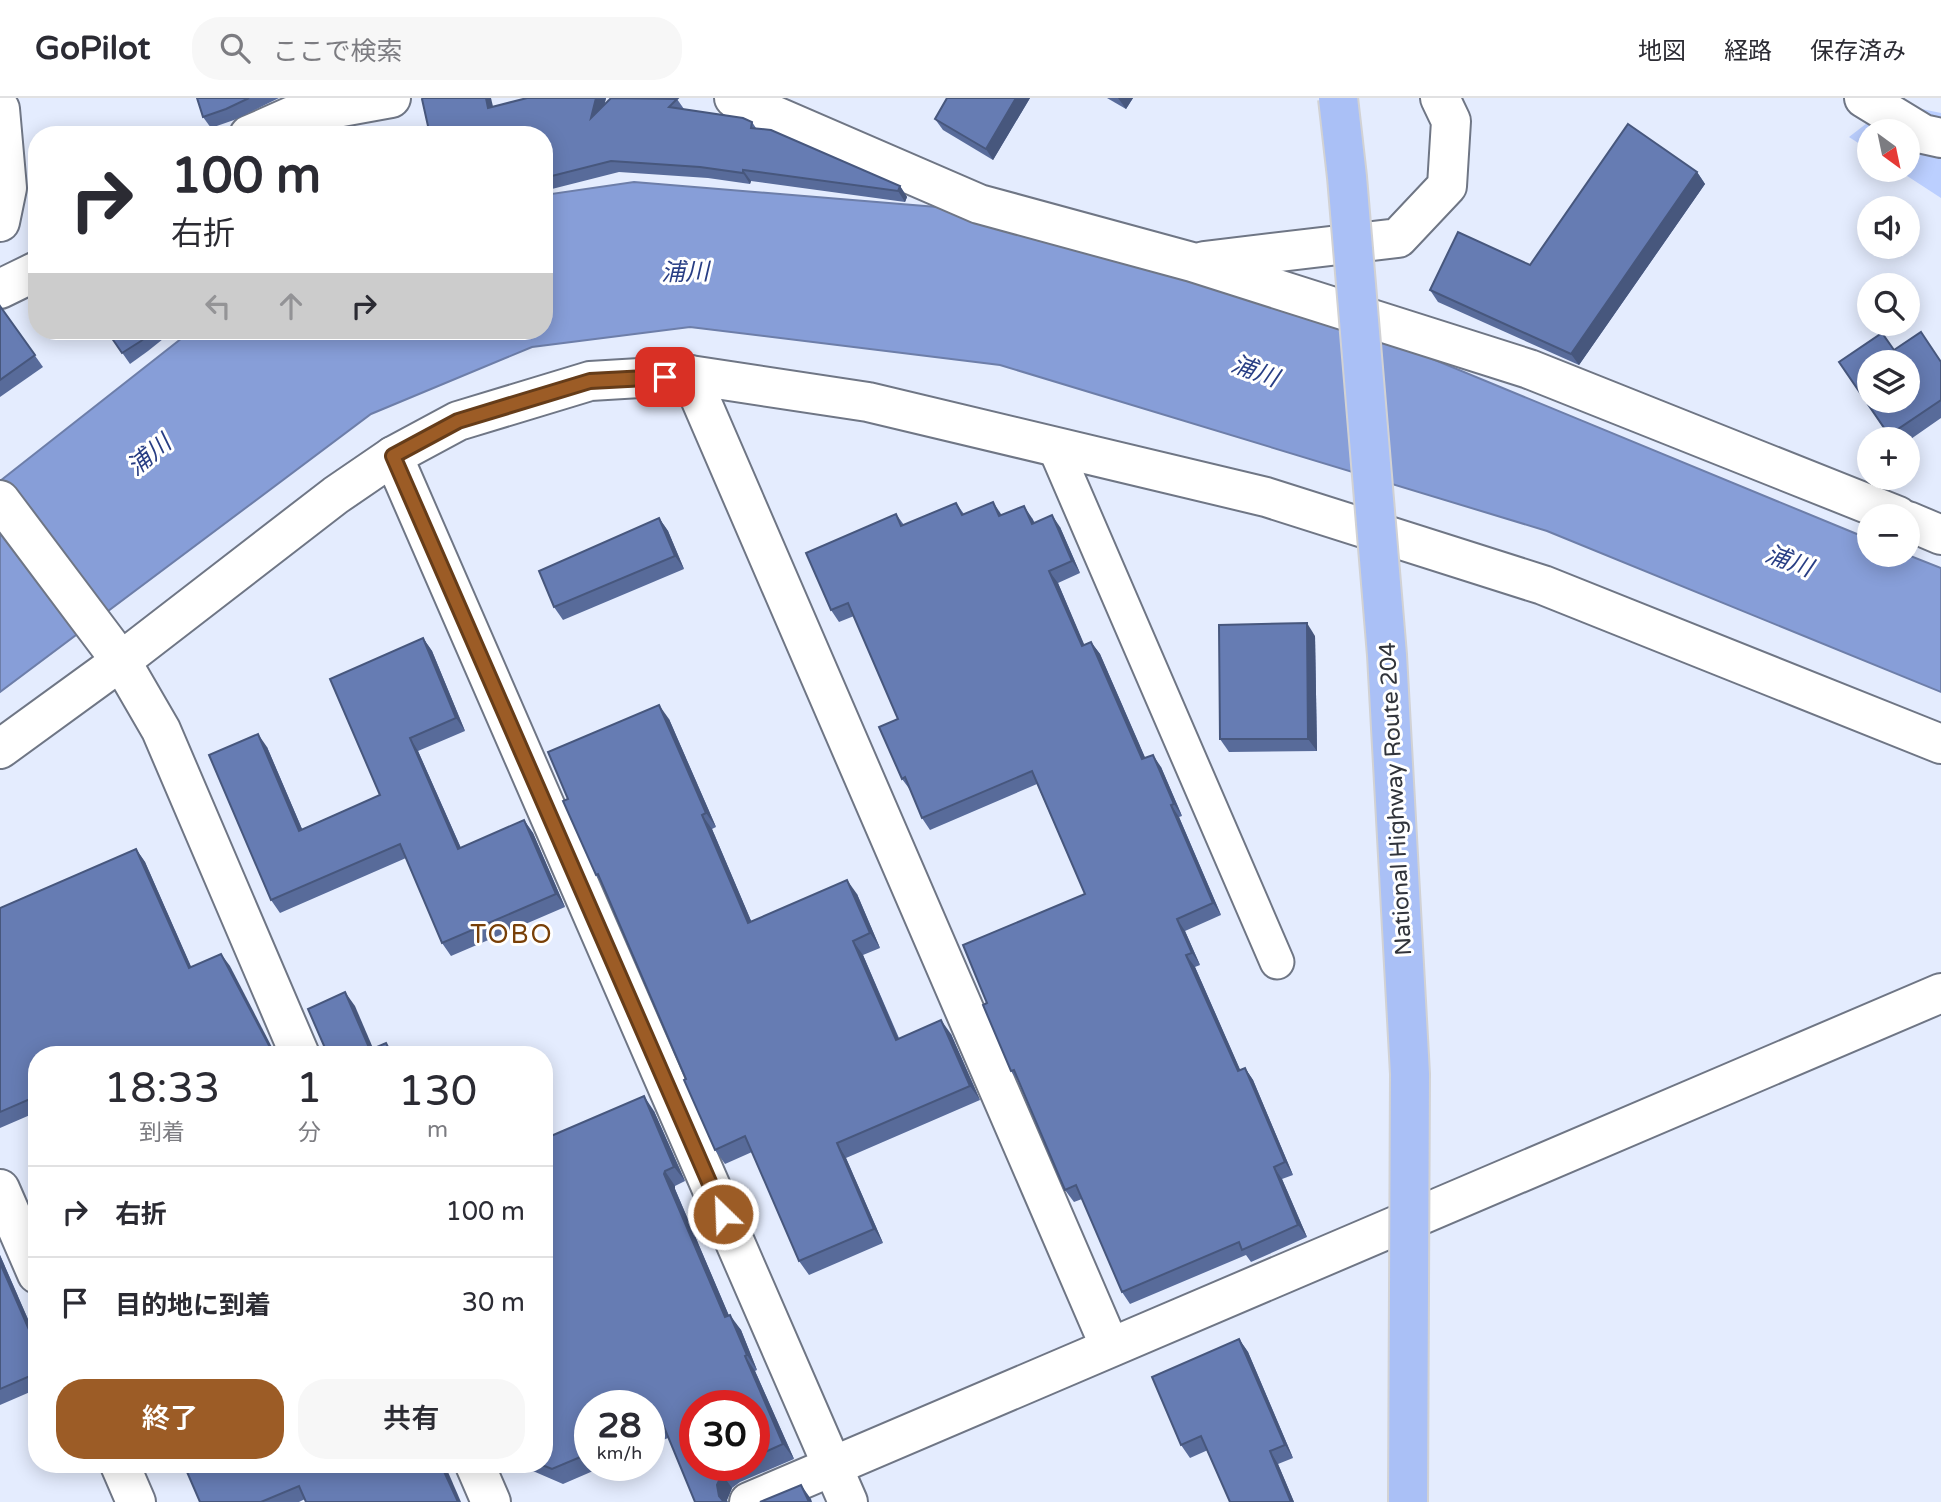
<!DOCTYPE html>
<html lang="ja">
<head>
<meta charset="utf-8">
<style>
	:root { --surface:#fff; --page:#f7f7f7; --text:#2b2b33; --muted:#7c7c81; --line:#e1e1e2; --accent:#9c5c26 }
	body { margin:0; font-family:"Varela Round","Noto Sans JP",sans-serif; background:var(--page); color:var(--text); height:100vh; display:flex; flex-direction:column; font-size:26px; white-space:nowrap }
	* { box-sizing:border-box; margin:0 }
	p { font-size:23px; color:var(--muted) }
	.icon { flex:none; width:38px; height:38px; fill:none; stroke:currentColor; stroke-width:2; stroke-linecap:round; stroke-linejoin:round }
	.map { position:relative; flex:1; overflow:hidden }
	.sheet { position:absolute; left:28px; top:948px; width:525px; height:427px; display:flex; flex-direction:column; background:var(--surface); border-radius:28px; box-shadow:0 4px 18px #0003 }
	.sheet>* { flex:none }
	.guide { position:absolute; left:28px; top:28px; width:525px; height:214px; border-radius:28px; box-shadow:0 4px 18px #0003; background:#fff; color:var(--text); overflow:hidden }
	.needle { width:46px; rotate:147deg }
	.buttons { position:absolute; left:1857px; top:21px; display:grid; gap:14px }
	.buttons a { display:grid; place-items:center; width:63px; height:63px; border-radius:50%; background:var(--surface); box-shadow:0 4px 18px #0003; font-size:35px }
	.speed { position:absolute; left:574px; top:1292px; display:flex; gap:14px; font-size:35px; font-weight:700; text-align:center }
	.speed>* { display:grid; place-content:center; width:91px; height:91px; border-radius:50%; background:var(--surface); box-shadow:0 4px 18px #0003; line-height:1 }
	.speed small { font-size:18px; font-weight:400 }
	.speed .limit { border:10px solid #d22; background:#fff; color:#111 }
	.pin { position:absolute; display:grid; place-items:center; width:60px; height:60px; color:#fff; margin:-30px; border-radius:14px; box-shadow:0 4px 10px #0006 }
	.me { position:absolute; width:77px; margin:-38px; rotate:336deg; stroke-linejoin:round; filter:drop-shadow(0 0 5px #0008) }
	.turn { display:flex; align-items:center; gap:24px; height:147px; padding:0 28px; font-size:32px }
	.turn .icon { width:91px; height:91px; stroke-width:2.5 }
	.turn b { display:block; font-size:49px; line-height:60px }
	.lanes { display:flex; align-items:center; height:66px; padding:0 28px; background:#0003; justify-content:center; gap:35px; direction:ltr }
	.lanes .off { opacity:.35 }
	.eta { display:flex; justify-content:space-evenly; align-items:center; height:119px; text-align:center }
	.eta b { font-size:42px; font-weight:600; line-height:49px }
	.action { display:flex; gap:14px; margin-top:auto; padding:14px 28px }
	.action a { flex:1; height:80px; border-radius:28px; background:var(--accent); color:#fff; font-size:28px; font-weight:600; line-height:80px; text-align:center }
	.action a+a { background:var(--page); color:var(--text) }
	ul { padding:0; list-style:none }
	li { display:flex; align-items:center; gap:21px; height:91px; padding:0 28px; border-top:2px solid var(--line) }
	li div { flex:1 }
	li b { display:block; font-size:26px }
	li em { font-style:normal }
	header { display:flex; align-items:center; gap:42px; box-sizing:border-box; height:98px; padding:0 35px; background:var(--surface); border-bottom:2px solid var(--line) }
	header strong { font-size:33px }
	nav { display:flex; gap:38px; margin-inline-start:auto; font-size:24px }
	.search { width:490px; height:63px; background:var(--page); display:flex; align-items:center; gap:18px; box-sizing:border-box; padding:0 24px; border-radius:28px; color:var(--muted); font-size:26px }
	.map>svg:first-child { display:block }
	.green { fill:#bbcfff }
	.water { fill:#879ed8; stroke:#6d7ea9; stroke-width:2 }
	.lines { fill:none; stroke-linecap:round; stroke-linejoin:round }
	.service-casing { stroke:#6f7685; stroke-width:37 }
	.minor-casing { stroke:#6f7685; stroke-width:42 }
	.service { stroke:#fff; stroke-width:33 }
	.minor { stroke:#fff; stroke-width:38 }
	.trunk-bridge-casing { stroke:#d2d2d4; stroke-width:42; stroke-linecap:butt }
	.trunk-bridge { stroke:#aac0f6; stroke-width:38 }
	.wall { fill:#586b9a; fill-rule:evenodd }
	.shaded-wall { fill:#47577d }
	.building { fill:#667cb3; stroke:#47577d; stroke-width:2; fill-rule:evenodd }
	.route-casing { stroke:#653c19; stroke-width:18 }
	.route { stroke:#9c5c26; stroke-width:12 }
	.labels { text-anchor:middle; stroke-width:6; stroke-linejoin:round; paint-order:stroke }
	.street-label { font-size:23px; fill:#31343b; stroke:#fff }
	.water-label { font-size:24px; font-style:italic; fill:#283e84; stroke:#fff }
	.quarter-label { font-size:26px; letter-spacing:2px; fill:#794008; stroke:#fff }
</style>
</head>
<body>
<header>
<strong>GoPilot</strong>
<div class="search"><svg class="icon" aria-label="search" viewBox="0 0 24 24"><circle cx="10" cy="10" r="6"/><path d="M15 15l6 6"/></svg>ここで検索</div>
<nav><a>地図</a><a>経路</a><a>保存済み</a></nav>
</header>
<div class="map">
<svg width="1941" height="1404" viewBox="0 0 1941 1404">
	<rect width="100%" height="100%" fill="#e4ecfe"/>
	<!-- green -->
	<polygon class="green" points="1893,5 1941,15 1941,100 1898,72 1908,72 1908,33 1869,33 1869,52 1849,39"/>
	<!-- water -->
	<polygon class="water" points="634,84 937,109 1270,194 1869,441 1869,457 1908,457 1941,470 1941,594 1547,433 1000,267 690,229 532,249 371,316 0,594 0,383 191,233 544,233 544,97"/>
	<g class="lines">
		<defs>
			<polyline id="service" points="1054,348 1277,864"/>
			<g id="minor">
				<polyline points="734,0 979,106 1192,164 1529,271 1898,418"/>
				<polyline points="1864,0 1923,36 1941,40"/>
				<polyline points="0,11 7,90 0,124"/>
				<polyline points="249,37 292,18 391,0"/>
				<polyline points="1204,163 1398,140 1447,88 1451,23 1440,0"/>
				<polyline points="0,191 37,173"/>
				<polyline points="690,277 1110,1249"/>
				<polyline points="393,358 848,1404"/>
				<polyline points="0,402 121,563 161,632 300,957"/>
				<polyline points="1908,423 1941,437"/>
				<polyline points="0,651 121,563 336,397 393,358 458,323 590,283 690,277 868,304 1266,399 1543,487 1941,646"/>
				<polyline points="0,1091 37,1176"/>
				<polyline points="120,1367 136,1404"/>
				<polyline points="475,1367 491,1404"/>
				<polyline points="749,1404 1941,895"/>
			</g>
		</defs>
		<!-- service casing -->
		<use href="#service" class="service-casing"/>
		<!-- minor casing -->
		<use href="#minor" class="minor-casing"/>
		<!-- service -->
		<use href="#service" class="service"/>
		<!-- minor -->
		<use href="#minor" class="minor"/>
		<defs>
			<polyline id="trunk-bridge" points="1338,0 1347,79 1387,557 1410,976 1408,1404"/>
		</defs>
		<!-- trunk-bridge casing -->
		<use href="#trunk-bridge" class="trunk-bridge-casing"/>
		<!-- trunk-bridge -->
		<use href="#trunk-bridge" class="trunk-bridge"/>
	</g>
	<!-- wall -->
	<g class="wall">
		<polygon points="197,0 279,0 234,22 211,30 203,19"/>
		<polygon points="527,0 606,0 604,7 677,1 684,11 752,24 756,30 900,88 907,99 905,104 751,83 750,86 708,80 619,74 544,93 544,37 493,9"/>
		<polygon points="947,0 1030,0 993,62 943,32 935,21"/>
		<polygon points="1107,0 1133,0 1126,11"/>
		<polygon points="1697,74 1705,86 1579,267 1438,204 1430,192 1530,167"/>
		<polygon points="0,208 43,269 0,299"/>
		<polygon points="107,233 173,233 148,253 130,266"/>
		<polygon points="1894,252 1941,263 1941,320 1908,343 1908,341 1891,341 1839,264"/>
		<polygon points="956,405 964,416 1002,417 1032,420 1035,425 1060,429 1080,475 1058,485 1084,547 1091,544 1100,556 1145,660 1161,669 1182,718 1179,719 1221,817 1185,833 1200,867 1195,869 1240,972 1245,970 1253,982 1293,1077 1282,1081 1307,1139 1251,1164 1246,1157 1130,1206 1122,1194 1082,1101 1074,1104 1065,1092 1019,984 1011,973 987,905 1085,796 1037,686 930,732 922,720 911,693 902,681 898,621 854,518 839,524 831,512 896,416 904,427"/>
		<polygon points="659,420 668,433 684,471 563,522 554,509"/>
		<polygon points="1315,538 1317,653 1229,654 1220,641"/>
		<polygon points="423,540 432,553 465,633 418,653 461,750 524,722 533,735 565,809 451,858 442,845 406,760 280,815 271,802 267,649 302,731 380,697"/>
		<polygon points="669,621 716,729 712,731 751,823 857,796 880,850 863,857 899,940 951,936 980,1002 846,1060 883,1145 809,1177 799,1163 752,1054 725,1066 715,1052 686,981 602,786 596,777"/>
		<polygon points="136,751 145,764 191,869 230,868 37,957 37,1014 0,1030 0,810"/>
		<path d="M 654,1013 L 685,1083 L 675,1088 L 675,1091 L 729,1218 L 741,1232 L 757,1272 L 755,1273 L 794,1361 L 740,1384 L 732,1390 L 727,1402 L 668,1340 L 649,1348 L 649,1307 L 590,1307 L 590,1367 L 607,1367 L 563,1386 L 519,1367 L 544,1367 ZM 754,1307 L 754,1367 L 695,1367 Z"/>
		<polygon points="0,1157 37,1242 37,1291 0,1307"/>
		<polygon points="1239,1241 1248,1254 1293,1360 1278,1366 1294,1404 1230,1404 1208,1352 1190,1360 1181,1347"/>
		<polygon points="184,1367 445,1367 305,1401 299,1404 200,1404"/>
	</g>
	<!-- shaded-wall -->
	<g class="shaded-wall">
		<polygon points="486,0 491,0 496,21 488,10"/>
		<polygon points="596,0 606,0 599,31 591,20"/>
		<polygon points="1016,0 1030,0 993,62 986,51"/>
		<polygon points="1118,0 1133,0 1126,11"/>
		<polygon points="743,72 751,83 750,86 743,75"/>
		<polygon points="1697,74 1705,86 1579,267 1571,256"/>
		<polygon points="900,88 907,99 905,104 898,93"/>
		<polygon points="993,404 1001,416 1007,430 999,418"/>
		<polygon points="1024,408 1032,420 1040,438 1032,426"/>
		<polygon points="1052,417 1060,429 1080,475 1072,463"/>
		<polygon points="659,420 668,433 684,471 675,458"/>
		<polygon points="1049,473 1058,485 1090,560 1082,548"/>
		<polygon points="1307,525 1315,538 1317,653 1308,641"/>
		<polygon points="423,540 432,553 465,633 456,620"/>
		<polygon points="1091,544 1100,556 1151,673 1142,661"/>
		<polygon points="659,607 669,621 716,729 706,715"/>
		<polygon points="258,636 267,649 308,745 299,733"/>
		<polygon points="410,640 418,653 467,764 458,751"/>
		<polygon points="1153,657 1161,669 1182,718 1174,706"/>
		<polygon points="1171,707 1179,719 1221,817 1213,805"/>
		<polygon points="702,717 712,731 758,839 748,825"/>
		<polygon points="524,722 533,735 565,809 556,796"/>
		<polygon points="136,751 145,764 197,882 189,870"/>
		<polygon points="847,782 857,796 880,850 870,835"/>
		<polygon points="1177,821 1185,833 1200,867 1192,855"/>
		<polygon points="853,843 863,857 905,956 896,942"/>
		<polygon points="221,856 230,868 276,957 274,957"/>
		<polygon points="1186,857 1195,869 1246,985 1238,973"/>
		<polygon points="345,894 355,908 376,957 370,952"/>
		<polygon points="941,922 951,936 980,1002 970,988"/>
		<polygon points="1245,970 1253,982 1293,1077 1285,1064"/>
		<polygon points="644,998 654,1013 685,1083 674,1069"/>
		<polygon points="837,1045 846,1060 883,1145 874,1131"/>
		<polygon points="1274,1069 1282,1081 1307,1139 1298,1127"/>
		<polygon points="665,1073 675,1088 675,1091 736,1234 725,1219 664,1076"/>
		<polygon points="0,1157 37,1242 37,1250 0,1165"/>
		<polygon points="730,1217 741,1232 757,1272 747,1257"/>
		<polygon points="1239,1241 1248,1254 1293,1360 1285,1347"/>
		<polygon points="745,1258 755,1273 794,1361 783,1346"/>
		<polygon points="1270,1353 1278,1366 1294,1404 1291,1404"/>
		<polygon points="441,1367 445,1367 461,1404 458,1404"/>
		<polygon points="722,1376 732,1390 727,1402 728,1404 723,1404 719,1398 717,1387"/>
		<polygon points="801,1387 811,1401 812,1404 809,1404"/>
	</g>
	<!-- building -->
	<g class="building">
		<polygon points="197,0 249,0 226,11 203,19"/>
		<polygon points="423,0 486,0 488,10 527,0 596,0 591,20 611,0 677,1 669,9 743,20 752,24 751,30 771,32 900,88 898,93 743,72 743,75 700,69 611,63 544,80 544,37 430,37 422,1"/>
		<polygon points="947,0 1016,0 986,51 935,21"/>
		<polygon points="1628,26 1697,74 1571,256 1430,192 1458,134 1530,167"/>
		<polygon points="0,208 35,257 0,282"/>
		<polygon points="107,233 153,233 141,243 122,255"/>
		<path d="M 1921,234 L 1941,264 L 1941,302 L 1889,337 L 1839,264 L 1882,235 L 1894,252 ZM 1869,264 L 1908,264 L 1908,303 L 1869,303 Z"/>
		<polygon points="993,404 999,418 1024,408 1032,426 1052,417 1072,463 1049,473 1082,548 1091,544 1142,661 1153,657 1174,706 1171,707 1213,805 1177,821 1192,855 1186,857 1238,973 1245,970 1285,1064 1274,1069 1298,1127 1242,1152 1239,1144 1122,1194 1076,1087 1065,1092 1014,972 1011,973 983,907 987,905 963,847 1085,796 1032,673 922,720 905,679 902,681 879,629 898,621 848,505 831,512 806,455 896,416 901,428 956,405 962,417"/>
		<polygon points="659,420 675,458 554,509 539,473"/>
		<polygon points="1307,525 1308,641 1220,641 1219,527"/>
		<polygon points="423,540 456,620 410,640 458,751 524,722 556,796 442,845 400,746 271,802 209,657 258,636 299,733 380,697 330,581"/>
		<polygon points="659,607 706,715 702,717 748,825 847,782 870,835 853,843 896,942 941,922 970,988 837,1045 874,1131 799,1163 745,1038 715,1052 684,982 686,981 598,776 596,777 563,703 568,701 548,654"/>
		<polygon points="136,751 189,870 221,856 274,957 37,957 37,998 0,1014 0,810"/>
		<polygon points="345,894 370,952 386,945 392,957 328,957 308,911"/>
		<polygon points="644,998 674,1069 665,1073 664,1076 725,1219 730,1217 747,1257 745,1258 783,1346 754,1359 754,1307 695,1307 695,1367 736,1367 730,1369 722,1376 717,1387 719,1398 724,1404 695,1404 662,1324 649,1329 649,1307 590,1307 590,1355 552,1371 542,1367 544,1367 544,1041"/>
		<polygon points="0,1165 37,1250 37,1275 0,1291"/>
		<polygon points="1239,1241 1285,1347 1270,1353 1291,1404 1230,1404 1201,1338 1181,1347 1152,1279"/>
		<polygon points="184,1367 441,1367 458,1404 306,1404 299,1388 261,1404 200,1404"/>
		<polygon points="801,1387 809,1404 760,1404"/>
	</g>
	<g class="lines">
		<defs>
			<polyline id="route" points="665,279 590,283 458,323 393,358 723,1116"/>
		</defs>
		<!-- route casing -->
		<use href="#route" class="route-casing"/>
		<!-- route -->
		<use href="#route" class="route"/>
	</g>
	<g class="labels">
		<!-- street labels -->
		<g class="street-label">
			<text transform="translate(1395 701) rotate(-93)" y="8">National Highway Route 204</text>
		</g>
		<!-- water labels -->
		<g class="water-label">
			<text transform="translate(685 174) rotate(-1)" y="8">浦川</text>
			<text transform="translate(1255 273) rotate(20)" y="8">浦川</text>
			<text transform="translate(149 357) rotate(-40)" y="8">浦川</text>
			<text transform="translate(1789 463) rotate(20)" y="8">浦川</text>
		</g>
		<!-- quarter labels -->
		<g class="quarter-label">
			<text x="512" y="845">TOBO</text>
		</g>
	</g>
</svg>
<div class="buttons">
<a><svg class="needle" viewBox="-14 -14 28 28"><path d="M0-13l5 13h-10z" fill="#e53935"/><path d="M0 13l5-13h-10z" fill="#7c7c81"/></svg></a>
<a><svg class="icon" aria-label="sound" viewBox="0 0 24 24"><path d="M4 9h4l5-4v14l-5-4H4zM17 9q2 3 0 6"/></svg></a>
<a><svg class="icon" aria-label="search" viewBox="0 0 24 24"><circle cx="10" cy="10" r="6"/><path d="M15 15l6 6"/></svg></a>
<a><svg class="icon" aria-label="layers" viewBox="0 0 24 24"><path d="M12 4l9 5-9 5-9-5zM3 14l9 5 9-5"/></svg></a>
<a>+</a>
<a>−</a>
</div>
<div class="speed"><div>28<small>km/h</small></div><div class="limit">30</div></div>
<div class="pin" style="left:665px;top:279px;background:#d93025"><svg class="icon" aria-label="arrive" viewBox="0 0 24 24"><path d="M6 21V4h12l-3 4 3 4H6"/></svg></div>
<svg class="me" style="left:723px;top:1116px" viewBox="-20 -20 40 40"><circle r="17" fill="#9c5c26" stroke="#fff" stroke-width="3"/><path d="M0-11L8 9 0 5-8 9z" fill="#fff"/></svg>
<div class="guide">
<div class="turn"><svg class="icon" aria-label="right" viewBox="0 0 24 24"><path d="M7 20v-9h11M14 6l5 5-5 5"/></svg><div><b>100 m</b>右折</div></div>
<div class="lanes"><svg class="icon off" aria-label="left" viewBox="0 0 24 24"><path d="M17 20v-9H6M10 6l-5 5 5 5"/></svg><svg class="icon off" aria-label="ahead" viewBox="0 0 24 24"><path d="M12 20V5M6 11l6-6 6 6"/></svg><svg class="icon" aria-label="right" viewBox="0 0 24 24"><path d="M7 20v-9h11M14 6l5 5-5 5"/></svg></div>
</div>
<section class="sheet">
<div class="eta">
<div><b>18:33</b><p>到着</p></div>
<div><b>1</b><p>分</p></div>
<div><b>130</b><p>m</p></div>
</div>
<ul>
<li><svg class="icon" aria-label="right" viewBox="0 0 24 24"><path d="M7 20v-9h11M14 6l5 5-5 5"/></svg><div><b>右折</b></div><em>100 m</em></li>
<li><svg class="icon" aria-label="arrive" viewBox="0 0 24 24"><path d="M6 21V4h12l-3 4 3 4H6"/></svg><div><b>目的地に到着</b></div><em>30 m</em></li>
</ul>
<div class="action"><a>終了</a><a>共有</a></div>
</section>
</div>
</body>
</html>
